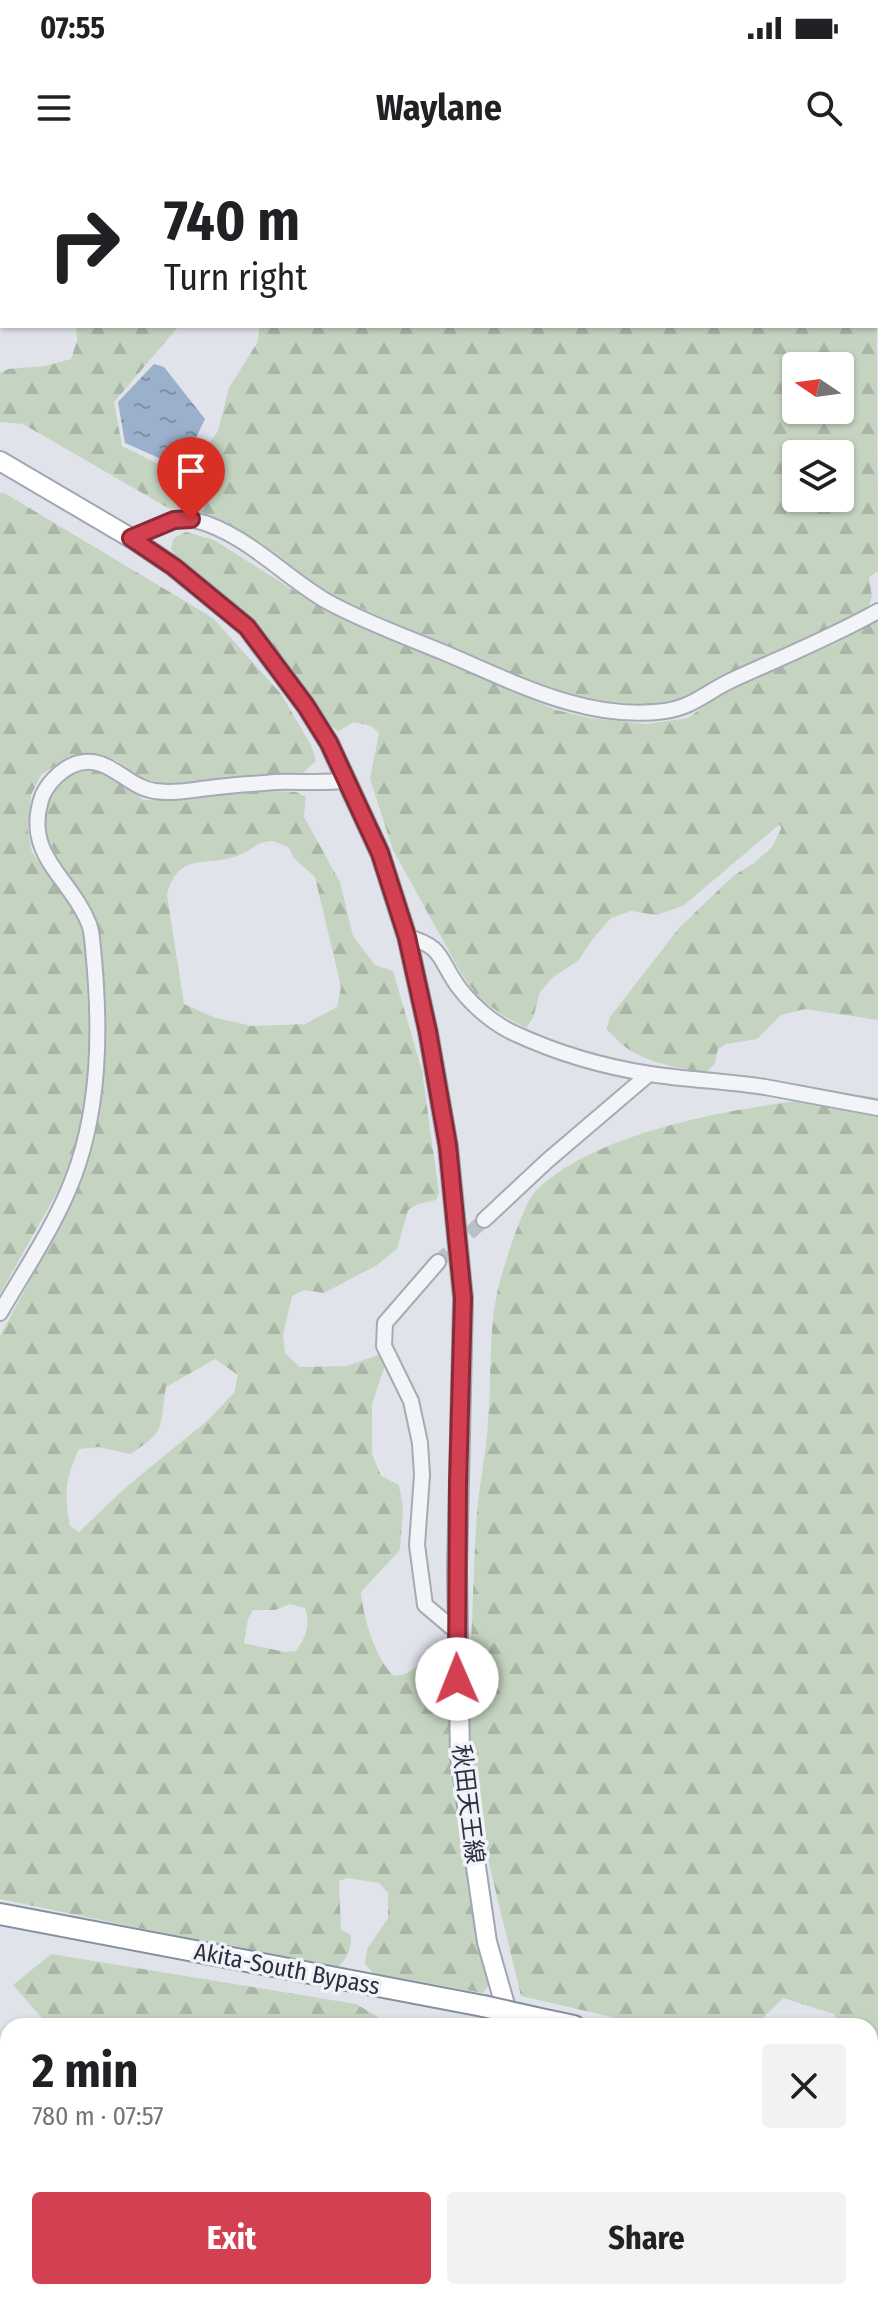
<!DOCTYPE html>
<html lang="en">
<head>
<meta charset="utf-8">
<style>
	:root { --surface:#fff; --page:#f2f2f2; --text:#202124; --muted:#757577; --accent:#d34051 }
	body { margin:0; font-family:"Fira Sans Condensed","Noto Sans JP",sans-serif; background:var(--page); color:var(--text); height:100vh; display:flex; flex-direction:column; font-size:30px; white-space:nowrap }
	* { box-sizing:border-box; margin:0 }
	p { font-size:26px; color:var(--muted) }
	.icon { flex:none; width:44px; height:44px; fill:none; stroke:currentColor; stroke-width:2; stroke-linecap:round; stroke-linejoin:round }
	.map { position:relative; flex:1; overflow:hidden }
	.sheet { position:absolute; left:0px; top:1858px; width:878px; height:282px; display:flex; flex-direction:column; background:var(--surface); border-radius:24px 24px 0 0; box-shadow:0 2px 6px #0004 }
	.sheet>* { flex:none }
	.banner { position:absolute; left:0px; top:0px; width:878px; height:168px; box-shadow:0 2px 6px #0004; background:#fff; color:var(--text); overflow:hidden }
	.needle { width:52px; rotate:283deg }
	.fabs { position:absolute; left:782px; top:192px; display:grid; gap:16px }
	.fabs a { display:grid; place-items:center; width:72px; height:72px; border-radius:8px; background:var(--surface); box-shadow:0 2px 6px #0004; font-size:40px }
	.pin { position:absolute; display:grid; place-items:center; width:68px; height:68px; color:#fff; margin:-82px -34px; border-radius:50% 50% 50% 0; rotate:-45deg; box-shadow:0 0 8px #0007 }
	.pin .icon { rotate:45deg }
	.me { position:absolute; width:88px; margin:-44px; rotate:359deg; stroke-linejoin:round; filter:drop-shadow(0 0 6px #0008) }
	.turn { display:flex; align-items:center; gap:28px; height:168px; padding:0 32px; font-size:36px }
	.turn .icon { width:104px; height:104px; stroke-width:2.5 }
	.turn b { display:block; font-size:56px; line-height:68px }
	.round { display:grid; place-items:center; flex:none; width:84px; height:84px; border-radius:8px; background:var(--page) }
	.head { display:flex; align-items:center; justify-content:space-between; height:136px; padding:0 32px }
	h1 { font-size:48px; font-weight:700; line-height:60px }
	.action { display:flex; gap:16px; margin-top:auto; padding:16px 32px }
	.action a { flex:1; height:92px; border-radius:8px; background:var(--accent); color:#fff; font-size:32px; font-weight:700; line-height:92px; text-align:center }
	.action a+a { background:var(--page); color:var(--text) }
	.status { display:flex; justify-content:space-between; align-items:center; height:56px; padding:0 40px; background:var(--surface); direction:ltr }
	.status svg { height:22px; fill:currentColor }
	header { display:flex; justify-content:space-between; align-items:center; height:104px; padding:0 32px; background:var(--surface); font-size:36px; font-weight:700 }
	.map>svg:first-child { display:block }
	.forest { fill:url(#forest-firs); fill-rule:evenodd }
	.water { fill:url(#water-ripples) }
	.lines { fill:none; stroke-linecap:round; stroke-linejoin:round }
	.minor-tunnel { stroke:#bbbfc8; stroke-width:14; stroke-dasharray:14 7; stroke-linecap:butt }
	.minor-casing { stroke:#a5aab4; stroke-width:18 }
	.major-casing { stroke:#9fa7b6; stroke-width:22 }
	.highway-casing { stroke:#8790a1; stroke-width:24 }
	.minor { stroke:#f3f4f8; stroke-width:14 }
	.major { stroke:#fff; stroke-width:18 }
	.highway { stroke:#fff; stroke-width:20 }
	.rail-casing { stroke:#798294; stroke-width:6 }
	.rail { stroke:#f0f2f7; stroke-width:3; stroke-dasharray:9; stroke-linecap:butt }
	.highway-bridge-casing { stroke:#8790a1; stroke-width:24; stroke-linecap:butt }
	.highway-bridge { stroke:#fff; stroke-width:20 }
	.route-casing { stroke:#892a35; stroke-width:20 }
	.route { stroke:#d34051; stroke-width:14 }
	.labels { text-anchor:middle; stroke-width:7; stroke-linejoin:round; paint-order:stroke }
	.street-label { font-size:24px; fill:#283042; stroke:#f0f2f7 }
</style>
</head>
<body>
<div class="status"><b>07:55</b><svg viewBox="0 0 49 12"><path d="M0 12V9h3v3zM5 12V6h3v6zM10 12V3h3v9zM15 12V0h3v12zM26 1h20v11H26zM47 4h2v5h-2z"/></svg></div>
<header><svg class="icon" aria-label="menu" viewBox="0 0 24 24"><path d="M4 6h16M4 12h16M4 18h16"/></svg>Waylane<svg class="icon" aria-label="search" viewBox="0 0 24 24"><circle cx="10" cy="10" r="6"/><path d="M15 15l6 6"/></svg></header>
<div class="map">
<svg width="878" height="2139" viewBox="0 0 878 2139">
	<defs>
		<pattern id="forest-firs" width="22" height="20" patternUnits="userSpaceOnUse" patternTransform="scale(2)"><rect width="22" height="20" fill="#c5d4c1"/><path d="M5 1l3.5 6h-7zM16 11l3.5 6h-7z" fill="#a9b6a7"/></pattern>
		<pattern id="water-ripples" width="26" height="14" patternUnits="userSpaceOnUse" patternTransform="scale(2)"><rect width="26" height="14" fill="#9ab0cb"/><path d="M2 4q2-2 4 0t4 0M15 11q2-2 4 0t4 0" fill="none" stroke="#7e90a6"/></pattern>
	</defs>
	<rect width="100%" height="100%" fill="#e0e3ea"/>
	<!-- forest -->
	<g class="forest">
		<polygon points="0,0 259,0 262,2 2,2 0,144"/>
		<polygon points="349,0 844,0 846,2 346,2"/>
		<path d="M 876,43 L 878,411 L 869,417 L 872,437 L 866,453 L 723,516 L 682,540 L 654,547 L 613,546 L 582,539 L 510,514 L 325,432 L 202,352 L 170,349 L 23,264 L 0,262 L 0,213 L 8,209 L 45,206 L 71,199 L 77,181 L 76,166 L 179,166 L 114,242 L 122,286 L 160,305 L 193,306 L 218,271 L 229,228 L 257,183 L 260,166 L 876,166 ZM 796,206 L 840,206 L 840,250 L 796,250 ZM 796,294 L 840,294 L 840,338 L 796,338 Z"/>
		<polygon points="0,333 6,334 213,458 281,534 311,585 316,601 302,614 166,624 141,618 116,600 101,596 70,596 41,615 31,635 28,671 32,692 77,756 85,780 89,879 85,945 69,1011 0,1134"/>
		<path d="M 186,372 L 214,380 L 322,448 L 556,550 L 590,558 L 647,564 L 688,558 L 722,533 L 836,483 L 878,456 L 878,860 L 805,849 L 781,855 L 757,879 L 726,884 L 718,889 L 715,903 L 706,913 C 667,905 633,902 607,869 L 610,857 L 679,768 L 733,716 L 754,703 L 772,687 L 781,669 L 780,664 L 683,746 L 656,755 L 631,751 L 611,758 L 592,780 L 579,800 L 553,817 L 540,832 L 533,858 L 526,868 L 504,856 L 479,838 L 462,815 L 393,690 L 370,619 L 379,573 L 371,566 L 354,562 L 338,571 L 330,565 L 263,476 L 179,400 L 171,389 L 174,378 Z"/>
		<path d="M 97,607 L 112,615 L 144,640 L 185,640 L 232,629 L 296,632 L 306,637 L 304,657 L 340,722 L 353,776 L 375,805 L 393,811 L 422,911 L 439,1033 L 436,1040 L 418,1044 L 408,1050 L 397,1089 L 377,1105 L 324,1133 L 304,1130 L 292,1136 L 283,1175 L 285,1193 L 300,1207 L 347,1206 L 378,1195 L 385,1205 L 372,1244 L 372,1294 L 381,1316 L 399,1325 L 403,1349 L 400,1390 L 361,1432 C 363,1456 375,1499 394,1516 L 406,1514 L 434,1494 L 443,1496 L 448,1509 L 450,1595 L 470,1733 L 491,1822 L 483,1833 L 373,1813 L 365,1804 L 367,1789 L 388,1758 L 388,1733 L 379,1723 L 347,1718 L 339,1721 L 341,1770 L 351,1775 C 351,1791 347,1799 336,1809 L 0,1739 L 0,1176 L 36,1109 L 92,988 L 103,932 L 100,782 L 91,751 L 61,705 L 46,675 L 43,658 L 50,637 L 66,616 L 79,610 ZM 273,681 L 288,687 L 295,699 L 315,717 L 341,827 L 337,847 L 305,864 L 251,866 L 213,857 L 184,844 L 167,735 C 178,690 208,708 239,695 C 255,689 254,682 273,681 ZM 215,1199 L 238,1215 L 234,1233 L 207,1261 L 126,1327 L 79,1372 L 70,1366 C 64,1334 65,1319 79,1289 L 99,1287 L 130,1294 C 168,1271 159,1266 166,1227 ZM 290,1444 L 305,1448 C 311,1464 306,1477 296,1491 L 285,1492 L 244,1483 L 248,1459 L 253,1450 L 275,1450 Z"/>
		<path d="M 858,935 L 878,938 L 878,1932 L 870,1924 L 870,1866 L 840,1866 L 834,1854 L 783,1838 L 755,1866 L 651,1866 L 521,1836 C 503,1758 480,1679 471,1599 C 467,1561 469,1523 471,1485 C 473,1440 474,1396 477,1352 C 480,1322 486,1292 488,1262 C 492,1218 488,1172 498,1129 C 502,1111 523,1045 534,1033 C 599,965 767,942 858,935 Z"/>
		<polygon points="51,1794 356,1844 378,1857 372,1866 49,1866 13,1825"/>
		<polygon points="870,1994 878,1999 878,2112 869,2139 659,2139 653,2132 870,2132"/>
	</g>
	<!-- water -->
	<polygon class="water" points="154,204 164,207 205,259 185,300 159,298 125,283 118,242"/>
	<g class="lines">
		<!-- minor-tunnel -->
		<polyline class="minor-tunnel" points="438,1102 484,1060"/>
		<defs>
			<g id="minor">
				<path d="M 131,378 C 150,370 173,356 194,360 C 245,372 284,417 328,442 C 365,462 406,477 445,493 C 514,522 587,562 665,551 C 691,548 707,532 730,521 C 780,498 830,478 878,451"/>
				<path d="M 407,777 C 445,786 439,802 460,829 C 474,847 495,865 516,874 C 557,893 606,907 650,914 C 688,920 727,921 765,927 C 802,934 840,941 878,948"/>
				<polyline points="484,1060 547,1001 649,914"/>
				<polyline points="438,1102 385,1163 384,1186 411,1241 420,1283 422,1315 417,1385 425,1445 457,1472"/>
				<path d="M 0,1153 C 23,1113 50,1073 68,1031 C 101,955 101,869 93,788 C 92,780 92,771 89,764 C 71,718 24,696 41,640 C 45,626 59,611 73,605 C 107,591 125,627 155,631 C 174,634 191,630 209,628 C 231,625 254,624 276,622 C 300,621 324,624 348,620"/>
				<polyline points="0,1939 8,1943"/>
				<polyline points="0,2040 8,2030"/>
				<polyline points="0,2076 8,2078"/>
				<polyline points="133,2132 135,2139"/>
				<polyline points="378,2132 410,2139"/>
				<polyline points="69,2139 71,2136 88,2132"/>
				<polyline points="224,2139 230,2132"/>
				<polyline points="496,2139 499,2132"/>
			</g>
			<g id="major">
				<polyline points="0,301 131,378 174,407 247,467 306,546 329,583 380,693 407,777 428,872 448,986 463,1138 457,1410 460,1597 487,1782 511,1866"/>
				<polyline points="638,2132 645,2139"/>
			</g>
			<g id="highway">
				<polyline points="0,1754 483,1846"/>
				<polyline points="536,1858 574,1866"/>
				<polyline points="870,1962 878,1966"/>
			</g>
		</defs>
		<!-- minor casing -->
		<use href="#minor" class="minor-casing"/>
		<!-- major casing -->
		<use href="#major" class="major-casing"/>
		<!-- highway casing -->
		<use href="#highway" class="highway-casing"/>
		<!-- minor -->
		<use href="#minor" class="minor"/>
		<!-- major -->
		<use href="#major" class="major"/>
		<!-- highway -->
		<use href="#highway" class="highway"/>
		<defs>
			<g id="rail">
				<polyline points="855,0 857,2"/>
				<polyline points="876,27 878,29"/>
			</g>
		</defs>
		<!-- rail casing -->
		<use href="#rail" class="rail-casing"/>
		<!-- rail -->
		<use href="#rail" class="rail"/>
		<defs>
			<polyline id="highway-bridge" points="483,1846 536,1858"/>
		</defs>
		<!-- highway-bridge casing -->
		<use href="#highway-bridge" class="highway-bridge-casing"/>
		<!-- highway-bridge -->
		<use href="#highway-bridge" class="highway-bridge"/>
	</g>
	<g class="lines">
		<defs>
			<polyline id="route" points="191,359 174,360 131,378 174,407 247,467 306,546 329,583 380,693 407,777 428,872 448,986 463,1138 458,1325 457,1519"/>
		</defs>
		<!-- route casing -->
		<use href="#route" class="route-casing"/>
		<!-- route -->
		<use href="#route" class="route"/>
	</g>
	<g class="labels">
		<!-- street labels -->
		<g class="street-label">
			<text transform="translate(468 1644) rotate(83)" y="8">秋田天王線</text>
			<text transform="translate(287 1809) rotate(11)" y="8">Akita-South Bypass</text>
		</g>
	</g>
</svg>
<div class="fabs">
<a><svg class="needle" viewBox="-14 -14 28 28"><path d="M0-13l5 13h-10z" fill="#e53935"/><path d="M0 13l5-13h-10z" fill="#757577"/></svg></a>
<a><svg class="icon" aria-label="layers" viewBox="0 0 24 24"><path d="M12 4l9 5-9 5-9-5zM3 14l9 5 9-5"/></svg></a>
</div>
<div class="pin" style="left:191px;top:359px;background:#d93025"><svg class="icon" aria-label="arrive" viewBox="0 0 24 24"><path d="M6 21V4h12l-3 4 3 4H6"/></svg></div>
<svg class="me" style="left:457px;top:1519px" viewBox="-20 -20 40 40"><circle r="19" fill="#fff"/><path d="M0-13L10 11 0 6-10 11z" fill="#d34051"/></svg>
<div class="banner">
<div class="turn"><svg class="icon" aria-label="right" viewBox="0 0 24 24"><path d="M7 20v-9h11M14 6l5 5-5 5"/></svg><div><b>740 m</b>Turn right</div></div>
</div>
<section class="sheet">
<div class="head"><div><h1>2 min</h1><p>780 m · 07:57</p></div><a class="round"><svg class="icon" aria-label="close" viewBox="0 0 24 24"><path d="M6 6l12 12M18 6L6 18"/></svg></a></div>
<div class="action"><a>Exit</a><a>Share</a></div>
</section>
</div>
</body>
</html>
